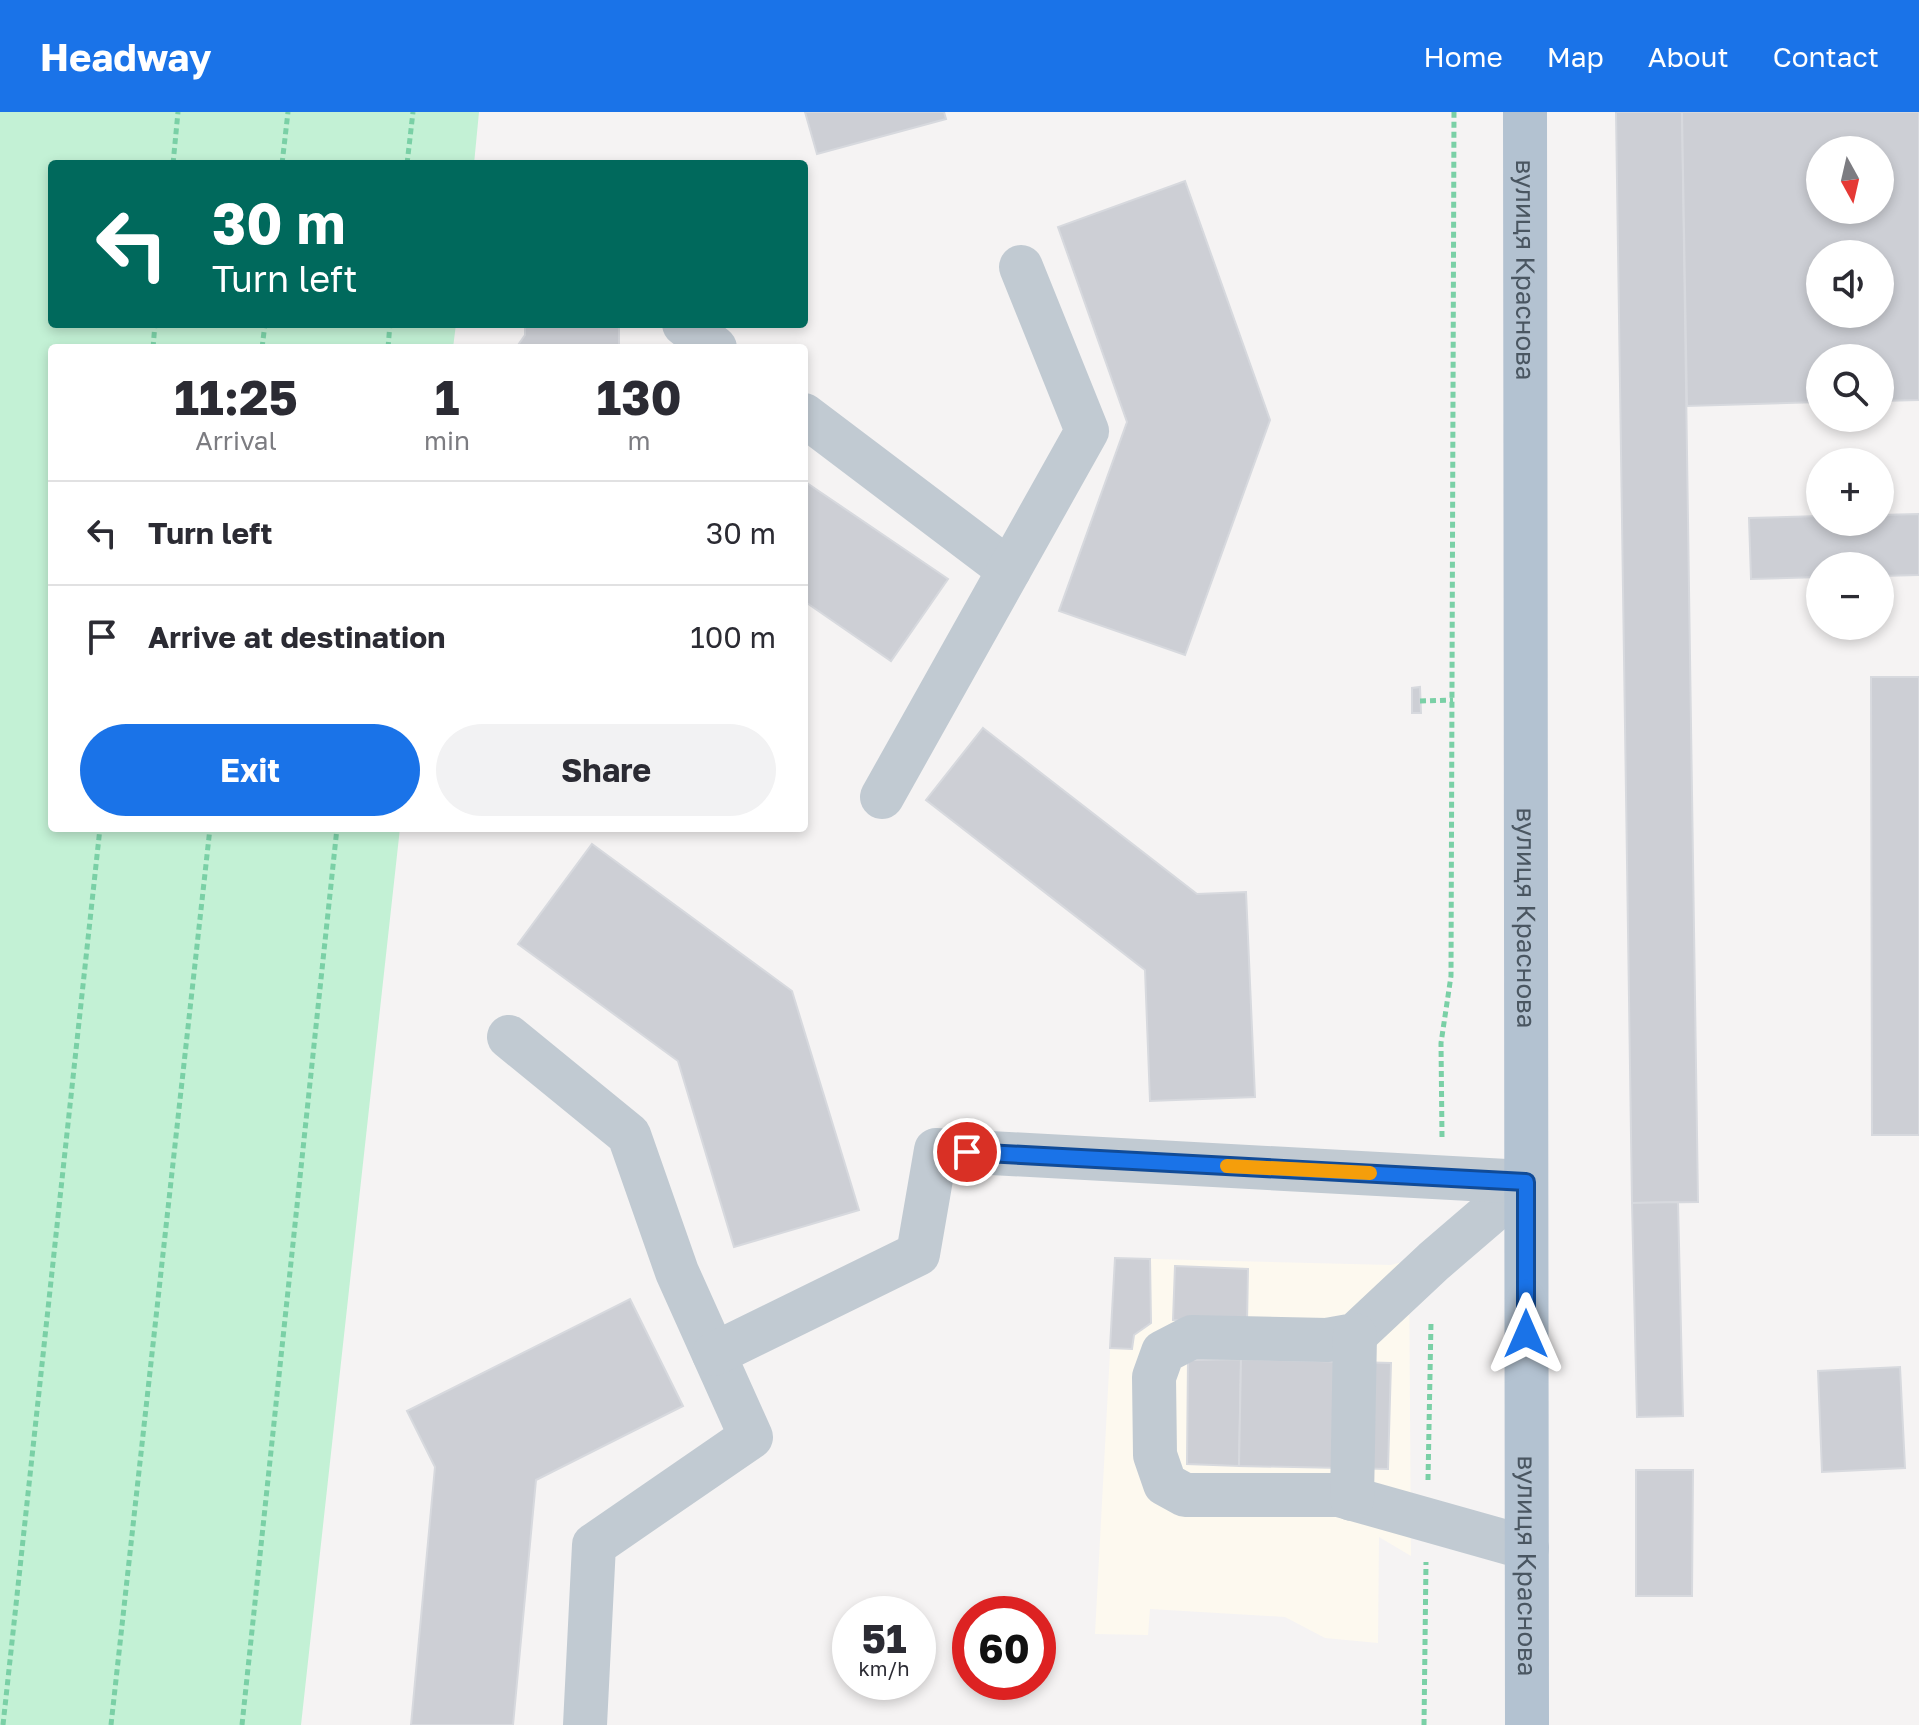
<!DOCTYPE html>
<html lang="en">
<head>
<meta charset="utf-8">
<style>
	:root { --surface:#fff; --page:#f2f2f3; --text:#2b2b33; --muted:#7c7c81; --line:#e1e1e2; --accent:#1a73e8 }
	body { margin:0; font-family:"Golos Text",sans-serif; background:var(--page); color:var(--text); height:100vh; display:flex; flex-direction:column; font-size:30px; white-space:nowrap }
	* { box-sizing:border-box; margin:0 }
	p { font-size:26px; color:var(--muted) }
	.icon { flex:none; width:44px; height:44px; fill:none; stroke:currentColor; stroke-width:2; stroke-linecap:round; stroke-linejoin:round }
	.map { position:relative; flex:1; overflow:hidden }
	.drawer { position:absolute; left:48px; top:232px; width:760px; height:488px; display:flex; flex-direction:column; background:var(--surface); border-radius:8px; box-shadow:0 4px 12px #0003 }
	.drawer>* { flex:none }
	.top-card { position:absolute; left:48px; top:48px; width:760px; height:168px; border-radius:8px; box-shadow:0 4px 12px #0003; background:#00695c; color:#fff; overflow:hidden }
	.needle { width:52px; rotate:172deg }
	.buttons { position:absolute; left:1806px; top:24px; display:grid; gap:16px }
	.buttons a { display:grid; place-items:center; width:88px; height:88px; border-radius:50%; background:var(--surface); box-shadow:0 4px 12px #0003; font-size:40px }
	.speed { position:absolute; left:832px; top:1484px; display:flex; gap:16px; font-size:40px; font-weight:700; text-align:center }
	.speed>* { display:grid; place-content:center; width:104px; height:104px; border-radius:50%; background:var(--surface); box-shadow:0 4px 12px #0003; line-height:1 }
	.speed small { font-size:20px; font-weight:400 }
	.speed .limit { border:12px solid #d22; background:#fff; color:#111 }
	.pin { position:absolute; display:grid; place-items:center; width:68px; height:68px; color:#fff; margin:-34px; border:4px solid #fff; border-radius:50%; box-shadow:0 2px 8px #0007 }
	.me { position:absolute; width:88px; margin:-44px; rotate:0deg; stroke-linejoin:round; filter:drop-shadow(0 0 6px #0008) }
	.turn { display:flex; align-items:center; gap:28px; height:168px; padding:0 32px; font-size:36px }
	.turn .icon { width:104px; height:104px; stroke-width:2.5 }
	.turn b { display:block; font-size:56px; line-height:68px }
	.eta { display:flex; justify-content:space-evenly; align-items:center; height:136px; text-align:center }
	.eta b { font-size:48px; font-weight:700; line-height:56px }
	.cta { display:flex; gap:16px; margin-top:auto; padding:16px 32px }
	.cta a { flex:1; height:92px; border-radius:48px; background:var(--accent); color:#fff; font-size:32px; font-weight:700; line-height:92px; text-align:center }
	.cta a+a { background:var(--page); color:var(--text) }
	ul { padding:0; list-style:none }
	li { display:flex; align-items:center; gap:24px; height:104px; padding:0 32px; border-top:2px solid var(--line) }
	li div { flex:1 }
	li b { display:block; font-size:30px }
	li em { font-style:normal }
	header { display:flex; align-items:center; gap:48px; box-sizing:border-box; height:112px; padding:0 40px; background:var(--accent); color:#fff }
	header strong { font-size:38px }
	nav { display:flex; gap:44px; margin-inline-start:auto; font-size:28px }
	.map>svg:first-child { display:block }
	.commercial { fill:#fdf9ef }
	.green { fill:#c3f1d5 }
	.building { fill:#cdcfd5; stroke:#d7d9de; stroke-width:2; fill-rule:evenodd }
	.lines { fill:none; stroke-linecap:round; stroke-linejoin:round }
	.path { stroke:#7ad0a6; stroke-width:5; stroke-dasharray:6 4; stroke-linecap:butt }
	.minor { stroke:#c1cad2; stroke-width:44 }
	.major { stroke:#b3c2d1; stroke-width:44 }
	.route-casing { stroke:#114b97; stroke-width:20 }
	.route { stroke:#1a73e8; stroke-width:14 }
	.slow { stroke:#f59e0b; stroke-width:14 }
	.labels { text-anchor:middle; stroke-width:7; stroke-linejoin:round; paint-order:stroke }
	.street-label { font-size:26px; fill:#4a5661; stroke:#fff }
</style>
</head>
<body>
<header>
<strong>Headway</strong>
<nav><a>Home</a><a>Map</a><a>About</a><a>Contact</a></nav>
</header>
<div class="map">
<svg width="1919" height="1613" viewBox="0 0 1919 1613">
	<rect width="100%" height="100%" fill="#f5f3f3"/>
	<!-- commercial -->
	<polygon class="commercial" points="1115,1146 1391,1153 1409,1148 1411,1444 1379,1425 1378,1531 1325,1526 1285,1505 1150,1497 1148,1523 1095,1522"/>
	<!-- green -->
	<polygon class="green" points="0,0 479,0 474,52 52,52 52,212 456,212 453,236 52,236 52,716 400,716 301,1613 0,1613"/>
	<!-- building -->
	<g class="building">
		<polygon points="805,0 944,0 946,7 817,42"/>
		<polygon points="1616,0 1682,0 1698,1090 1632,1091"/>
		<path d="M 1682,0 L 1919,0 L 1919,288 L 1880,289 L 1880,246 L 1820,246 L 1820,290 L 1687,294 ZM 1820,38 L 1880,38 L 1880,98 L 1820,98 ZM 1820,142 L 1880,142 L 1880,202 L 1820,202 Z"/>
		<polygon points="1185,69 1270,308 1185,543 1059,499 1127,310 1058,115"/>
		<polygon points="525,212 619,212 619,236 516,236 525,223"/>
		<polygon points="804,369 948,467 891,549 804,489"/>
		<polygon points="1919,402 1919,463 1880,464 1880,454 1820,454 1820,465 1751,467 1749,406 1820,404 1820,410 1880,410 1880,403"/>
		<polygon points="1871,565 1919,565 1919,1023 1872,1023"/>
		<polygon points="1420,575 1421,601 1412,601 1412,576"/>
		<polygon points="983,616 1197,782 1246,780 1255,985 1150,989 1145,858 926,688"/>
		<polygon points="592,732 792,879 859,1098 734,1135 678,949 518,832"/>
		<polygon points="1678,1090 1683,1304 1637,1305 1632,1091"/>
		<polygon points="1115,1146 1150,1147 1151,1211 1134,1223 1132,1237 1110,1236"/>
		<polygon points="1175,1154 1248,1157 1247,1210 1173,1208"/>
		<polygon points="630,1187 683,1294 536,1368 513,1613 411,1613 435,1355 407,1299"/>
		<polygon points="1241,1247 1239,1354 1187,1352 1188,1248"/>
		<polygon points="1241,1247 1391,1251 1388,1357 1239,1354"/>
		<polygon points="1900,1255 1905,1356 1822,1360 1818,1259"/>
		<polygon points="1636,1358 1693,1358 1692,1484 1636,1484"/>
	</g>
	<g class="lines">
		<!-- path -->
		<g class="path">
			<polyline points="173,52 178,0"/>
			<polyline points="282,52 288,0"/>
			<polyline points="407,52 413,0"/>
			<polyline points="153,236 155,212"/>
			<polyline points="262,236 265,212"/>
			<polyline points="388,236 390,212"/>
			<polyline points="1420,589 1453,588"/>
			<polyline points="1442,1025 1441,931 1451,864 1454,0"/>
			<polyline points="1428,1368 1431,1210"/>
			<polyline points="3,1613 100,716"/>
			<polyline points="111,1613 210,716"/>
			<polyline points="242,1613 337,716"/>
			<polyline points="1424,1613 1426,1450"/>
		</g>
		<!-- minor -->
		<g class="minor">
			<polyline points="684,212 715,236"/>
			<polyline points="804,303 1009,458"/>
			<polyline points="882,685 1087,319 1021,155"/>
			<polyline points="509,925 629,1023 677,1160 751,1325 594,1433 585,1613"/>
			<polyline points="1526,1070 1434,1149 1355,1223 1327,1228 1192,1225 1163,1240 1154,1265 1155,1343 1165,1372 1185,1383 1339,1383 1527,1436"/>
			<polyline points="714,1242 918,1142 936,1038 1526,1070"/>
			<polyline points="1352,1387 1355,1223"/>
		</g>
		<!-- major -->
		<path class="major" id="s1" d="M 1525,0 L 1527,1613"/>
	</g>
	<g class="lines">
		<defs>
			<polyline id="route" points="967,1040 1526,1070 1526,1222"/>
		</defs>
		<!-- route casing -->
		<use href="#route" class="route-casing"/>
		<!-- route -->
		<use href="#route" class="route"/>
		<!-- slow -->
		<polyline class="slow" points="1227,1054 1370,1061"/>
	</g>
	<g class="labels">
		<!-- street labels -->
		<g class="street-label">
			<text dy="9" stroke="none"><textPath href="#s1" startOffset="158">вулиця Краснова</textPath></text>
			<text dy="9" stroke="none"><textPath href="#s1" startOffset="806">вулиця Краснова</textPath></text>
			<text dy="9" stroke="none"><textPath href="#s1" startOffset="1454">вулиця Краснова</textPath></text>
		</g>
	</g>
</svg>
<div class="buttons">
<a><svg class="needle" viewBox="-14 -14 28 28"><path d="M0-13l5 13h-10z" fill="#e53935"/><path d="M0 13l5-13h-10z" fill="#7c7c81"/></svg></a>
<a><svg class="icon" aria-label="sound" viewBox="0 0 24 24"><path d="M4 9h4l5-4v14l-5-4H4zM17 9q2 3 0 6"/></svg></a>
<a><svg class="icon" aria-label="search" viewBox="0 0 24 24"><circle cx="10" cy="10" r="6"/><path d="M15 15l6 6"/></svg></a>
<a>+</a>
<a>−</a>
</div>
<div class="speed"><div>51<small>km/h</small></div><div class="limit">60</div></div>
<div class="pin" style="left:967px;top:1040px;background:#d93025"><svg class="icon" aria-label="arrive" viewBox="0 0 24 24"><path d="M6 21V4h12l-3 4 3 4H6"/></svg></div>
<svg class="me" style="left:1526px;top:1222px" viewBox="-20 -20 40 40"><path d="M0-17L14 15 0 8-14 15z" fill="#1a73e8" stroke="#fff" stroke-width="4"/></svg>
<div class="top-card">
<div class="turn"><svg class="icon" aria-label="left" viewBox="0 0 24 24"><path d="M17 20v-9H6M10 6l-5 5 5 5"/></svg><div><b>30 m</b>Turn left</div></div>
</div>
<section class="drawer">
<div class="eta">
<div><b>11:25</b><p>Arrival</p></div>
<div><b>1</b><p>min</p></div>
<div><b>130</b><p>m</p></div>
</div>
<ul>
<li><svg class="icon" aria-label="left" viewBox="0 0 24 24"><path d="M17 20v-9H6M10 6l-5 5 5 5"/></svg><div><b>Turn left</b></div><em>30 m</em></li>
<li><svg class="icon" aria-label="arrive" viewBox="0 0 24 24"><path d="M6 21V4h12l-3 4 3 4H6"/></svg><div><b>Arrive at destination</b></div><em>100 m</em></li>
</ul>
<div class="cta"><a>Exit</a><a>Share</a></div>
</section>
</div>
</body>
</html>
